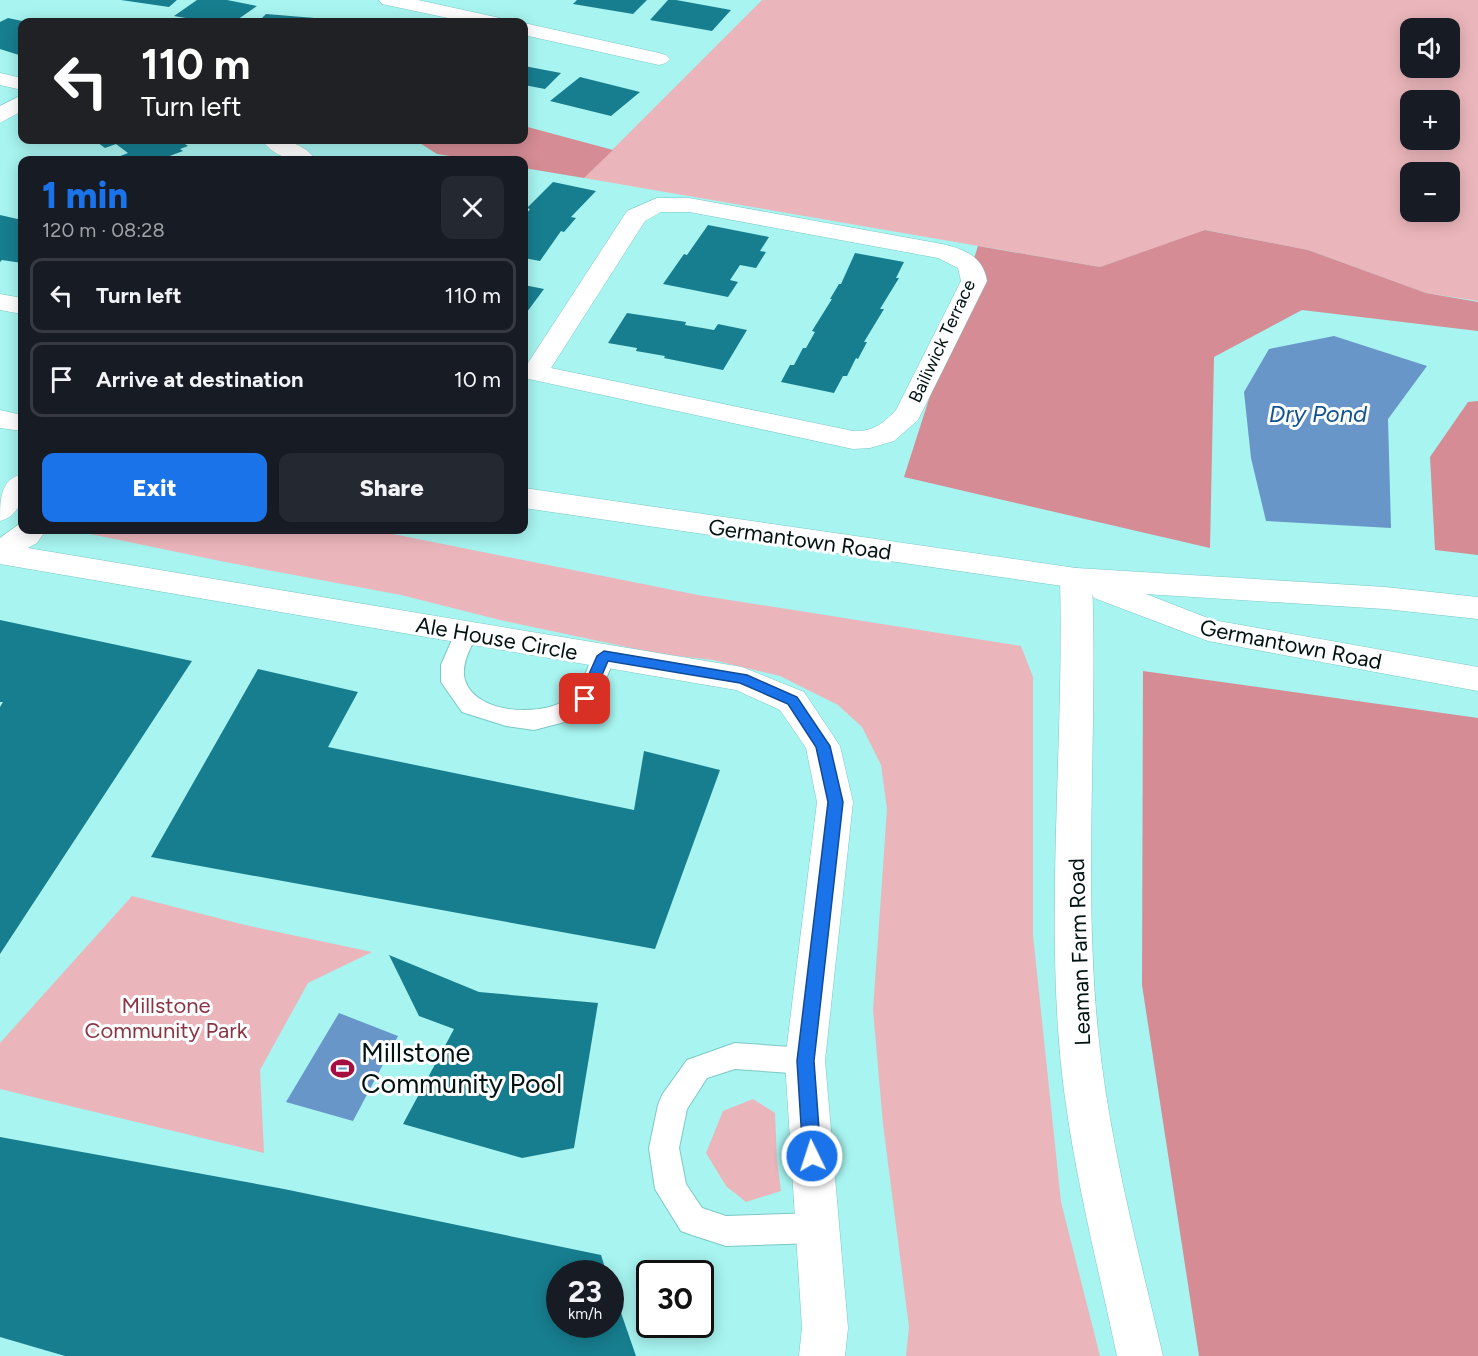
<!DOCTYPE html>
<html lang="en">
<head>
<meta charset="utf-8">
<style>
	:root { --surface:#171b24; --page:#242831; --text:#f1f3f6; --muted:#9ea1a6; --line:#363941; --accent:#1a73e8 }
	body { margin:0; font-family:Figtree,sans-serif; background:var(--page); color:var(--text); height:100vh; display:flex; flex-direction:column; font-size:22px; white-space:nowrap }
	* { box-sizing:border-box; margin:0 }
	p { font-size:20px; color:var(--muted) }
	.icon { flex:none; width:33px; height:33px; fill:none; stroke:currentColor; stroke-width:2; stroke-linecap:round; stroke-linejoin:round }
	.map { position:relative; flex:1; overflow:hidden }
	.panel { position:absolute; left:18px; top:156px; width:510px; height:378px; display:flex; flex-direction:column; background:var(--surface); border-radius:12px; box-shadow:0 3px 15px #0003 }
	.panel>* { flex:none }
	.banner { position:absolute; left:18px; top:18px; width:510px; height:126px; border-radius:12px; box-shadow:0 3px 15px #0003; background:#202124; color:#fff; overflow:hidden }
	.fabs { position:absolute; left:1400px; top:18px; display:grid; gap:12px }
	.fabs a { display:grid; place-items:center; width:60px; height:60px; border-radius:12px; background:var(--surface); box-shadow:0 3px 15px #0003; font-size:30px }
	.speed { position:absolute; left:546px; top:1260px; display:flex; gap:12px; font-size:30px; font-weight:700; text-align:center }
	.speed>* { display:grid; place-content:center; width:78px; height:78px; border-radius:50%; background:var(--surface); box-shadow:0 3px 15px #0003; line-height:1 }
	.speed small { font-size:15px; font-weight:400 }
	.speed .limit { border:3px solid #111; border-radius:9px; background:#fff; color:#111 }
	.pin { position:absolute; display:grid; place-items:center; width:51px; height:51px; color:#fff; margin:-26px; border-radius:12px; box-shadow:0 3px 9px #0006 }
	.me { position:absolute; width:66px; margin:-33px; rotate:356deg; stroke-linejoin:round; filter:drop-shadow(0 0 4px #0008) }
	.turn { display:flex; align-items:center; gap:21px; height:126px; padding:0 24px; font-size:27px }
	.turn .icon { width:78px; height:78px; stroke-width:2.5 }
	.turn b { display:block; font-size:42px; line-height:51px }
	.round { display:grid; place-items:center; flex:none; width:63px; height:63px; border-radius:12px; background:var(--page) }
	.summary { display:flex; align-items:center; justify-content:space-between; height:102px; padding:0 24px }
	h1 { font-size:36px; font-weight:800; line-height:45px; color:var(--accent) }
	.button { display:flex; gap:12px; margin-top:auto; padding:12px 24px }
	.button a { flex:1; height:69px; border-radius:12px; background:var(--accent); color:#fff; font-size:24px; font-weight:800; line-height:69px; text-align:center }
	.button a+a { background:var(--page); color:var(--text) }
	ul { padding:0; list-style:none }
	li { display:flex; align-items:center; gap:18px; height:75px; margin:0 12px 9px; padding:0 12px; border:3px solid var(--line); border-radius:12px }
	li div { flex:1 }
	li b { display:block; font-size:22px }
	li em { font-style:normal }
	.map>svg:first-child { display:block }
	.green { fill:#ebb6bb; fill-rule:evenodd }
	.forest { fill:#d58c94 }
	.water { fill:#6996c8 }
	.building { fill:#177e8f }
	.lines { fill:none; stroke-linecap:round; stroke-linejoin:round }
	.lane-casing { stroke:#7cc8c5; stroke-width:2 }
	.street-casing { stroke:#7cc8c5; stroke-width:1 }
	.secondary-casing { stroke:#7cc8c5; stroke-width:1 }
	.primary-casing { stroke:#7cc8c5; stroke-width:1 }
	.lane { fill:#fff; fill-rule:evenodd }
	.street { fill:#fff; fill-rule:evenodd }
	.secondary { fill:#fff; fill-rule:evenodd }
	.primary { fill:#fff; fill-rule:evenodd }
	.route { fill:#1a73e8; stroke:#114b97; stroke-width:1.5 }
	.labels { text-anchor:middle; stroke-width:6; stroke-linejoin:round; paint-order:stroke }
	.far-street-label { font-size:18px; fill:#001312; stroke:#fff }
	.street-label { font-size:22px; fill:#001312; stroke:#fff }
	.park-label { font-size:22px; fill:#8b3444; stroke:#fff }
	.water-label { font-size:24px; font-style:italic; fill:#125391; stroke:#fff }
	.near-poi-label { font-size:27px; fill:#001312; stroke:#fff; text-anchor:start }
</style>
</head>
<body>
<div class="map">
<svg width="1478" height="1356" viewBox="0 0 1478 1356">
	<rect width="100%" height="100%" fill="#a7f4f0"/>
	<!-- green -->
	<g class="green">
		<path d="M 762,0 L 1478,0 L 1478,301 L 1426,293 L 1308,250 L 1206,230 L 1100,267 L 584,178 ZM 1410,28 L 1449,28 L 1449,68 L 1410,68 ZM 1410,100 L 1449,100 L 1449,140 L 1410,140 ZM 1410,172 L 1449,172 L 1449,212 L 1410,212 Z"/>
		<polygon points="71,530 373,530 698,595 1021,646 1033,677 1033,935 1061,1202 1100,1356 906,1356 909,1327 883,1124 873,1010 887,809 881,765 862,727 838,705 780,676 713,660 660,654 500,620 401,595 225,562"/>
		<polygon points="132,896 245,925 372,952 308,983 260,1070 264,1153 0,1089 0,1043"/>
		<polygon points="753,1099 775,1113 777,1160 781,1191 746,1202 726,1186 706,1153 723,1111"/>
	</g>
	<!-- forest -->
	<g class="forest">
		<polygon points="524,126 613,150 584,178 524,168 524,160 476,160 437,154 415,140 524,140"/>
		<polygon points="1205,230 1308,250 1426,293 1478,302 1478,331 1302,310 1214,357 1210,548 904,477 978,246 1100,267"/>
		<polygon points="1478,401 1478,555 1435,550 1430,457 1468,402"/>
		<polygon points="1143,671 1478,718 1478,1356 1199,1356 1142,985"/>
	</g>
	<!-- water -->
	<g class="water">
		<polygon points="1334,336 1427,366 1388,419 1391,528 1266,521 1251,458 1244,392 1269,349"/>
		<polygon points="339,1013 398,1036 353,1121 286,1102"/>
	</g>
	<!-- building -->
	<g class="building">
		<polygon points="121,0 177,0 169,7"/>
		<polygon points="197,0 227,0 257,6 234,22 209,22 174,16"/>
		<polygon points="577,0 647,0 633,14 573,4"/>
		<polygon points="668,0 676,0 731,10 712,31 650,20"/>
		<polygon points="266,14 327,19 324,22 258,22"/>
		<polygon points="8,18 22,21 22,56 0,49 0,22"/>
		<polygon points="524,66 561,73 545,89 524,85"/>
		<polygon points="580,77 640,92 611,116 550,101"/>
		<polygon points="94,140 179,140 188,146 180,149 183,151 159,160 155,159 122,160 118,157 128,153 116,144 105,148"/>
		<polygon points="553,182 596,191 571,217 576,218 564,232 561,231 540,261 524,258 524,217 530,209 527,208"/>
		<polygon points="0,215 22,220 22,263 2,260 0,262"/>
		<polygon points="708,225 769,237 760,251 766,252 756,268 740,265 730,280 738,282 728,297 663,284 684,254 687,255"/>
		<polygon points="855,253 904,262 896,278 899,278 880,309 884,309 864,342 867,342 858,359 856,358 847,376 843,376 834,393 781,382 790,365 794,365 803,348 806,348 815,332 812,331 832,299 830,299 839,284 841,284"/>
		<polygon points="524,285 544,289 524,316"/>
		<polygon points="627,313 686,322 685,325 714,330 718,324 747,330 723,370 664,358 665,356 636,351 637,348 608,343"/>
		<polygon points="0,620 192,661 0,954 0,707 3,702 0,702"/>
		<polygon points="258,669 358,692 328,747 634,810 644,751 720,770 655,949 151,857"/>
		<polygon points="389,955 479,992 598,1003 574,1148 522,1158 403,1124 454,1029 419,1016"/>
		<polygon points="0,1137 284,1189 601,1255 607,1274 560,1274 560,1324 610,1324 611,1284 636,1356 65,1356 0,1337"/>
	</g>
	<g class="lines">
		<defs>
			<g id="lane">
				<path d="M 466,624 L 474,626 L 478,632 C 472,645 460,665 465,680 C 476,716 549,718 573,695 C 584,685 588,663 596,650 L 604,648 L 612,650 L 616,656 L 594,705 L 576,719 L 534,730 L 506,726 L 462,712 L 441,682 L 441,665 L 458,626 Z"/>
				<polygon points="735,1043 805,1048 815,1052 820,1061 815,1070 805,1074 735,1069 707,1078 687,1109 679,1148 686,1184 702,1208 726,1216 817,1213 828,1217 833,1228 828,1239 817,1243 726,1246 692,1235 681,1231 655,1189 649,1148 658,1105 662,1095 687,1060"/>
			</g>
			<g id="street">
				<polygon points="379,0 418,0 500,18 503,22 467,22 382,4"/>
				<polygon points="524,23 659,53 666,55 670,59 666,63 659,65 524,35"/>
				<polygon points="0,73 22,78 22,90 0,85"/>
				<polygon points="22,95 22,111 0,123 0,106"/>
				<path d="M 262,140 C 281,138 303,142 316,160 C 296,162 274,158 262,140 Z"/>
				<path d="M 657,198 L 689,198 L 942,244 C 964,249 983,256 987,281 L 918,420 L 894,441 L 870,448 L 853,449 L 524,378 L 524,362 L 528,363 L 627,211 ZM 661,212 L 689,212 L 938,258 L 958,268 L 961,281 L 896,410 C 883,424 872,432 853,431 L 551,368 L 645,221 Z"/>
				<polygon points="0,294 22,298 22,314 0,310"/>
				<path d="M 22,474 C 24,494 23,514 0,521 C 0,499 0,480 22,474 Z"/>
				<polygon points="22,522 22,530 46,530 37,543 28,548 742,667 804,692 840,746 853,802 825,1061 848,1328 845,1356 799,1356 802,1328 785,1061 817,802 806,748 780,710 736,690 0,564 0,538"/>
			</g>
			<path id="secondary" d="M 1076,568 L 1087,572 L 1092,579 C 1098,730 1083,882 1098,1032 C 1109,1142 1138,1249 1163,1356 L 1117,1356 C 1094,1248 1065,1140 1058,1029 C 1048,879 1064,729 1060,579 L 1065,572 Z"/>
			<g id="primary">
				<polygon points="0,410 22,415 22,431 0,428"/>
				<polygon points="524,488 1076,568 1385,587 1478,597 1478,619 1385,609 1146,594 1213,620 1478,667 1478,691 1208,641 1094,598 1090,590 524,508"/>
			</g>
		</defs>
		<!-- lane casing -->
		<use href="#lane" class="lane-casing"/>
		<!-- street casing -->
		<use href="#street" class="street-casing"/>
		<!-- secondary casing -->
		<use href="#secondary" class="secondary-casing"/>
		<!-- primary casing -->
		<use href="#primary" class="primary-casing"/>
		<!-- lane -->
		<use href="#lane" class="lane"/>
		<!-- street -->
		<use href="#street" class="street"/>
		<!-- secondary -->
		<use href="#secondary" class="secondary"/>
		<!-- primary -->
		<use href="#primary" class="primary"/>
	</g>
	<!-- route -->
	<polygon class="route" points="604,651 747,675 797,697 830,746 843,802 814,1061 821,1156 818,1162 812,1164 806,1162 803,1156 797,1061 828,802 816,747 788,704 740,683 608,661 590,703 580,703 578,699 597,656"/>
	<!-- icons -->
	<defs>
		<symbol id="stadium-bare" viewBox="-9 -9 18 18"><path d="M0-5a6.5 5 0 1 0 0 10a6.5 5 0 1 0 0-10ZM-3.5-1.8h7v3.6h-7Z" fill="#a60e3f" stroke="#fff" stroke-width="2.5" paint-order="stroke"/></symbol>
	</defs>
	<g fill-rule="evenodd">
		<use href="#stadium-bare" x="326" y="1052" width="33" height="33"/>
	</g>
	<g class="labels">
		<!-- far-street labels -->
		<g class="far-street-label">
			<text transform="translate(942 341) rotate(-65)" y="6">Bailiwick Terrace</text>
		</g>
		<!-- street labels -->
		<g class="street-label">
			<text transform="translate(800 539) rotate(8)" y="8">Germantown Road</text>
			<text transform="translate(497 638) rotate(10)" y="8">Ale House Circle</text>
			<text transform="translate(1291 644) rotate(11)" y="8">Germantown Road</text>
			<text transform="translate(1079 952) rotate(-92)" y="8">Leaman Farm Road</text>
		</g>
		<!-- park labels -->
		<g class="park-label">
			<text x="166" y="1013">Millstone<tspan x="166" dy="25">Community Park</tspan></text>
		</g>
		<!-- water labels -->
		<g class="water-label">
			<text x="1318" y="422">Dry Pond</text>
		</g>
		<!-- near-poi labels -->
		<g class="near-poi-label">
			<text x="361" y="1062">Millstone<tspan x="361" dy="31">Community Pool</tspan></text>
		</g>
	</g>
</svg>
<div class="fabs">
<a><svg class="icon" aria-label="sound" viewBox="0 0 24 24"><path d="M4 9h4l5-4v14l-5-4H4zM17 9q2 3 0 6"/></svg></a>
<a>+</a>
<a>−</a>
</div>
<div class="speed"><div>23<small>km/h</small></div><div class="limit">30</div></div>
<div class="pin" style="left:585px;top:699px;background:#d93025"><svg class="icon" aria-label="arrive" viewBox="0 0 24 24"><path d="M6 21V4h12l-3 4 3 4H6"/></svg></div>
<svg class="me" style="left:812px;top:1156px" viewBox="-20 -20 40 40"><circle r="17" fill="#1a73e8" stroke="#fff" stroke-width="3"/><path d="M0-11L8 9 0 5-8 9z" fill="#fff"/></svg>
<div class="banner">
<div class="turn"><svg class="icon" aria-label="left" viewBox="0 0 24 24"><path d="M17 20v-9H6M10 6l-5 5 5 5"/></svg><div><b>110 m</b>Turn left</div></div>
</div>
<section class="panel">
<div class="summary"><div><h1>1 min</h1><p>120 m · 08:28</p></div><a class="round"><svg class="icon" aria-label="close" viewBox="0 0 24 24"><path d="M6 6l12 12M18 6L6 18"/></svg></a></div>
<ul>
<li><svg class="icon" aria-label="left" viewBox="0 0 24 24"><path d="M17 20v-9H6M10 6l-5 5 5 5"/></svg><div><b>Turn left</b></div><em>110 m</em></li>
<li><svg class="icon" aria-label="arrive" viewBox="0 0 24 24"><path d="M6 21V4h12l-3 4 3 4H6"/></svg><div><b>Arrive at destination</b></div><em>10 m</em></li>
</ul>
<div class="button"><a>Exit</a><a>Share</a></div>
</section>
</div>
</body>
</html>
